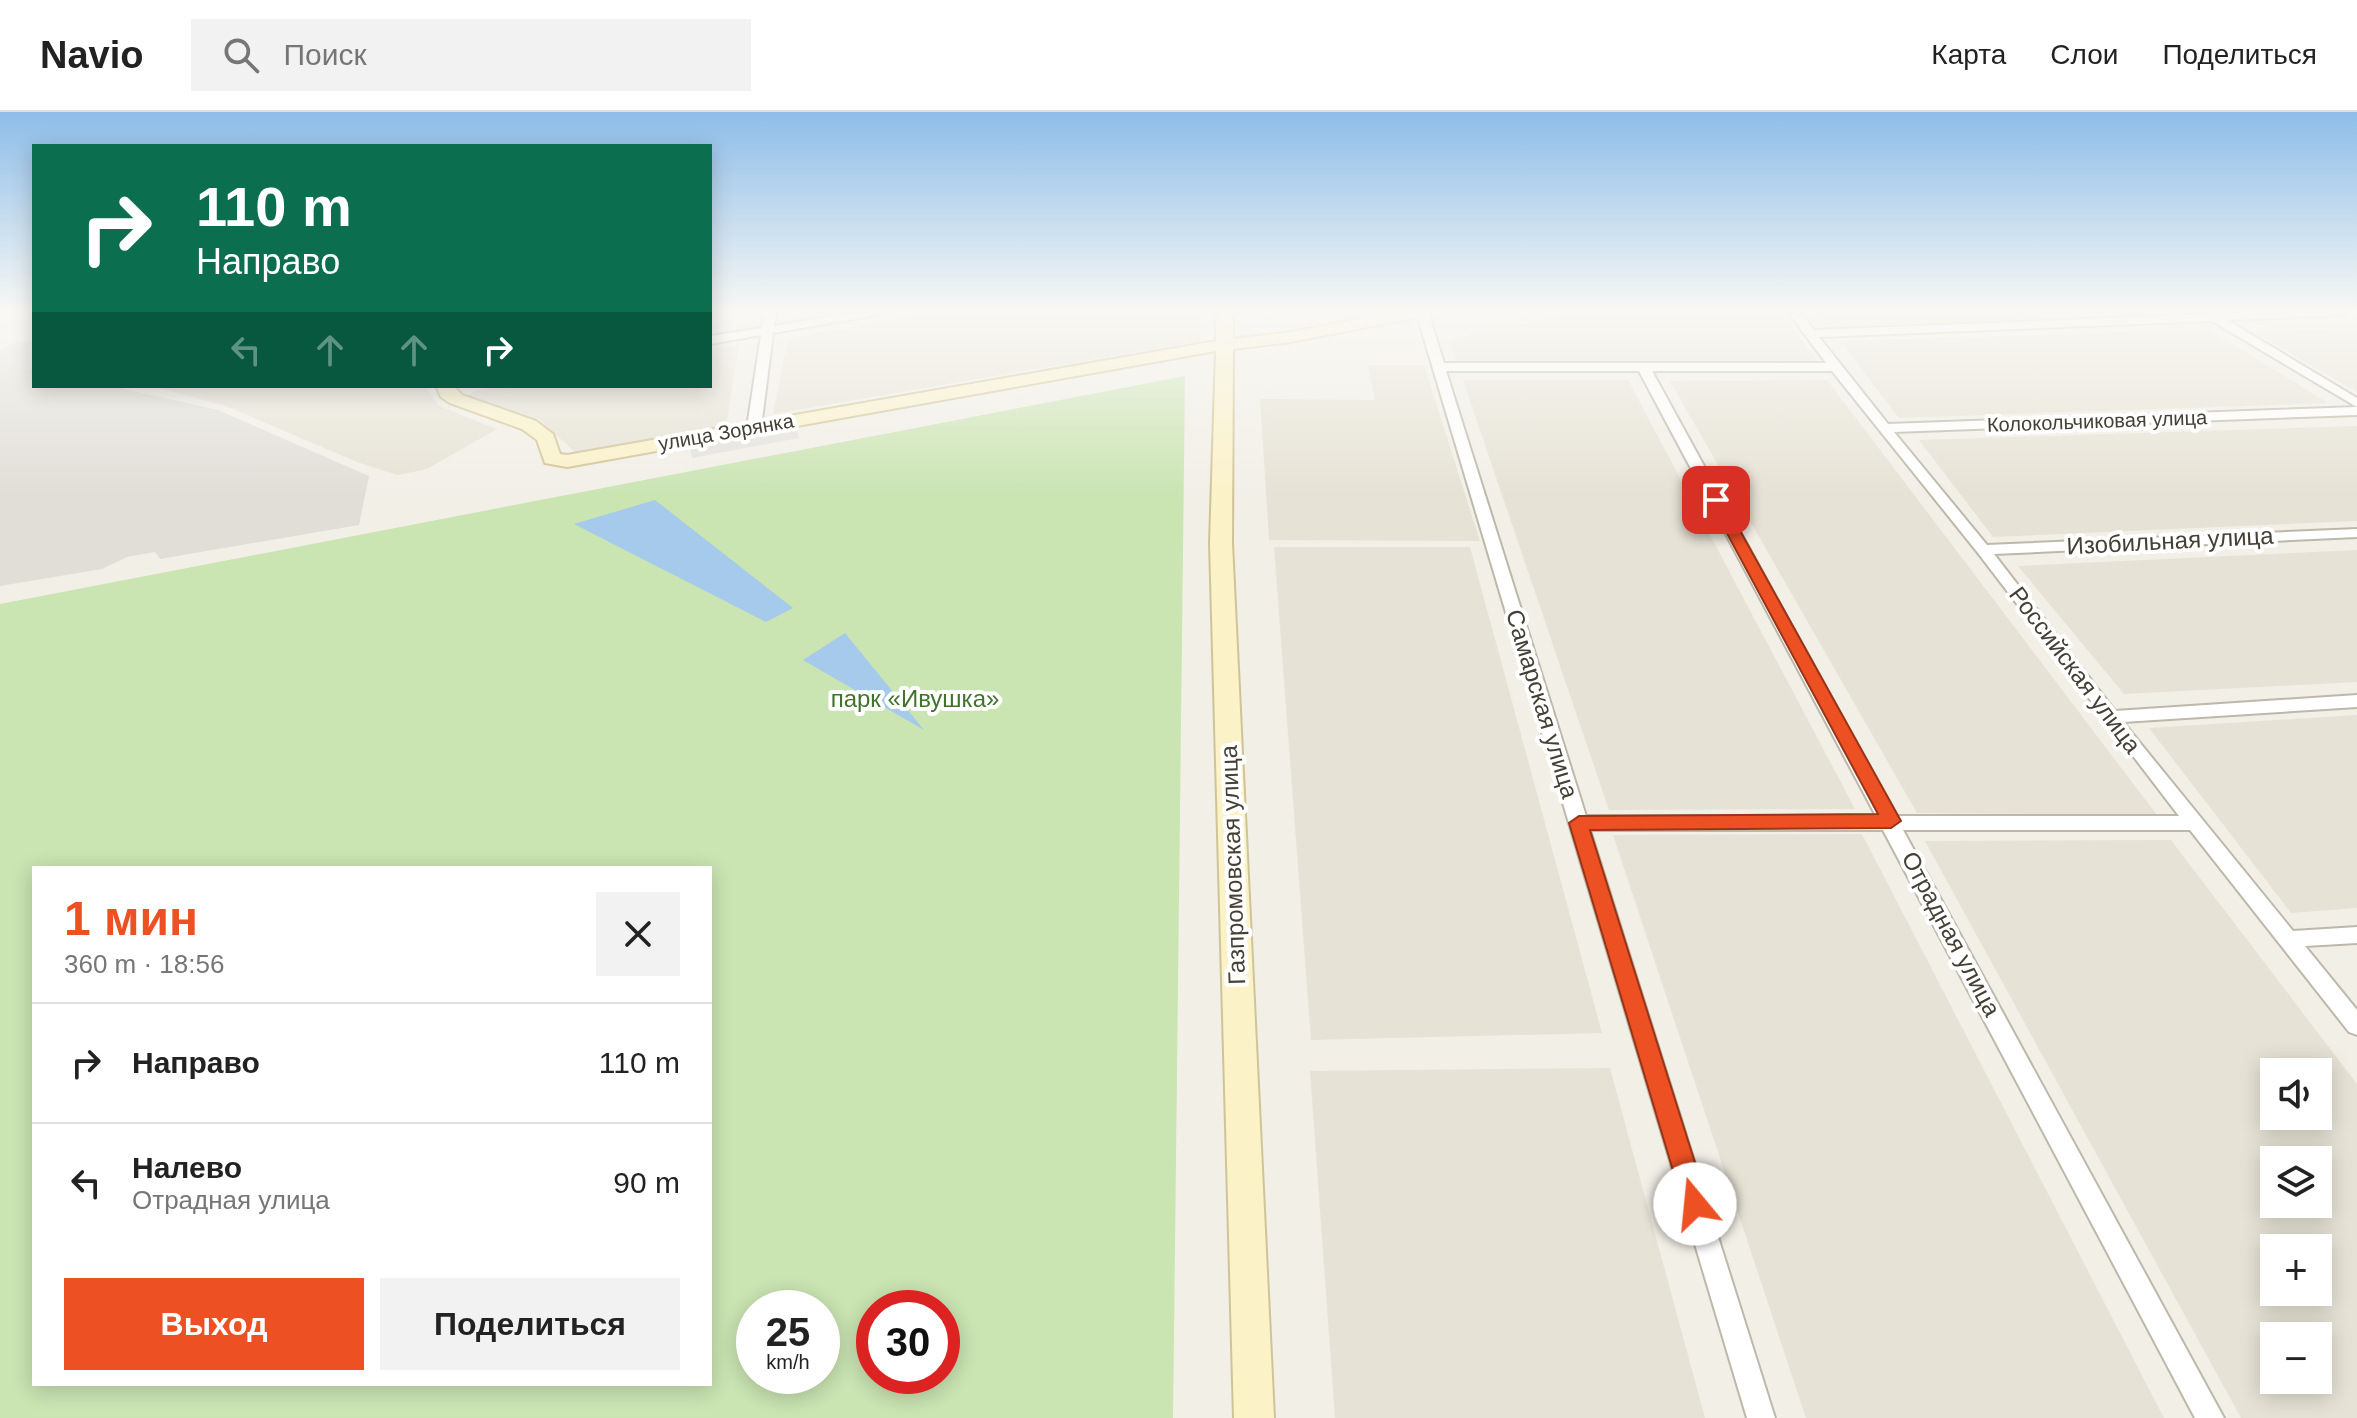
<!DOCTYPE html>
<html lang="ru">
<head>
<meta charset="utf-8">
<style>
	:root { --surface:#fff; --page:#f2f2f2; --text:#222; --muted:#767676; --line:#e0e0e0; --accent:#ec5023 }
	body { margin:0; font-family:Helvetica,sans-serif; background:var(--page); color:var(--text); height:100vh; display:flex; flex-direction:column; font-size:30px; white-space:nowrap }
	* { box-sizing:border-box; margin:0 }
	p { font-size:26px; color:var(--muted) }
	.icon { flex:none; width:44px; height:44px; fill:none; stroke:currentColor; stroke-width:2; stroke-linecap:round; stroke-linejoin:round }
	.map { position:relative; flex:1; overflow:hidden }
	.side { position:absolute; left:32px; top:754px; width:680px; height:520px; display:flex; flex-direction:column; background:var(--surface); border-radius:0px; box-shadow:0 4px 20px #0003 }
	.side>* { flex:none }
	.guide { position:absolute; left:32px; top:32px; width:680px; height:244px; border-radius:0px; box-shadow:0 4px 20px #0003; background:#0b6e4f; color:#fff; overflow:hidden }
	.fabs { position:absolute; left:2260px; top:946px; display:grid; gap:16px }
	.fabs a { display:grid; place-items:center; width:72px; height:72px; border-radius:0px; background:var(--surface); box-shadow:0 4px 20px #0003; font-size:40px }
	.speed { position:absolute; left:736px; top:1178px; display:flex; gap:16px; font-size:40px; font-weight:700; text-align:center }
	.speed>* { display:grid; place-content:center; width:104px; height:104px; border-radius:50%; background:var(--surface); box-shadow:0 4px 20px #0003; line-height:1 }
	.speed small { font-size:20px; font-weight:400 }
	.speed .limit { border:12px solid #d22; background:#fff; color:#111 }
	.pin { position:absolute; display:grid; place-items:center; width:68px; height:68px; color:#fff; margin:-34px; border-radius:16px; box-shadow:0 4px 12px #0006 }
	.me { position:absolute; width:88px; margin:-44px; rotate:343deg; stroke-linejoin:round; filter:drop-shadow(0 0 6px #0008) }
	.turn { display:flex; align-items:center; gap:28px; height:168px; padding:0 32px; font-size:36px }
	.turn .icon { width:104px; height:104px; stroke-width:2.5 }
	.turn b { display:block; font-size:56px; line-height:68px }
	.lanes { display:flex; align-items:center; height:76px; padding:0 32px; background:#0003; justify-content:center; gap:40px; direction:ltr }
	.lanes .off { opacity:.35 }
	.round { display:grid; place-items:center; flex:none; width:84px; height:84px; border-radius:0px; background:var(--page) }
	.headline { display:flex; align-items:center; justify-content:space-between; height:136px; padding:0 32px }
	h1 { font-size:48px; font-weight:700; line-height:60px; color:var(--accent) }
	.button { display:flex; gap:16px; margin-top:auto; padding:16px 32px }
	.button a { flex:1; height:92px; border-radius:0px; background:var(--accent); color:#fff; font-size:32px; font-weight:700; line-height:92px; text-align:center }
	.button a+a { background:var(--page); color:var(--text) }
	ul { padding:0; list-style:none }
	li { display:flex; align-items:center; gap:24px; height:120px; padding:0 32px; border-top:2px solid var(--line) }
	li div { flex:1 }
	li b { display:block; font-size:30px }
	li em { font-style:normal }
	header { display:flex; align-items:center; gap:48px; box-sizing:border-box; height:112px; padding:0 40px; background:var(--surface); border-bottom:2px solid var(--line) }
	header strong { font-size:38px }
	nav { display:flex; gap:44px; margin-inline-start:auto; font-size:28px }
	.search { width:560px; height:72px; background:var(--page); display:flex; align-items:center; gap:20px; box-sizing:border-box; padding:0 28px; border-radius:0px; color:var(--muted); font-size:30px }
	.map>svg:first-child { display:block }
	.residential { fill:#e6e2d5; fill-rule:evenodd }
	.industrial { fill:#e1ded8 }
	.green { fill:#cae4b2; fill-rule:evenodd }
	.parking { fill:#e3e2de }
	.water { fill:#a6caeb }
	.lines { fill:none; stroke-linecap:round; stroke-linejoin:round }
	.street-casing { stroke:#bdb8aa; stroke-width:4 }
	.secondary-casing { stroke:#cfc498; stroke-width:4 }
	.street { fill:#fff; fill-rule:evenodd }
	.secondary { fill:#fbf2c8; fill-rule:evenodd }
	.route { fill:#ec5023; stroke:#993417; stroke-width:2 }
	.labels { text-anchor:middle; stroke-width:8; stroke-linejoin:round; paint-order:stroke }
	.far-street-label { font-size:20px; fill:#454036; stroke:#fff }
	.street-label { font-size:24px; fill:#454036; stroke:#fff }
	.park-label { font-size:24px; fill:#42732d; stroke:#fff }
</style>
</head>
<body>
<header>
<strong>Navio</strong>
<div class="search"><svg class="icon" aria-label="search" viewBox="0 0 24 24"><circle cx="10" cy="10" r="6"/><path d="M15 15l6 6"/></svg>Поиск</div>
<nav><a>Карта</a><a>Слои</a><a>Поделиться</a></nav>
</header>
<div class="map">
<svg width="2357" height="1306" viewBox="0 0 2357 1306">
	<rect width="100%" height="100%" fill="#f2efe7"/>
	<!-- residential -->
	<g class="residential">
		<polygon points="943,200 1200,200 1200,229 773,302 788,226"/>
		<polygon points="1585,200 1780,200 1819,251 1457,251 1448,228"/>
		<polygon points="1813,200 2151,200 2154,202 1826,217"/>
		<polygon points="2357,217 2357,280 2252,219"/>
		<polygon points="2210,218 2328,291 1899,306 1840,229"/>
		<polygon points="739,233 726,315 576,341 539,307 466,284 475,279 503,274 710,274 710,238"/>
		<polygon points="1368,253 1424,253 1480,429 1269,428 1260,287 1375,288"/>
		<polygon points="1463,268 1628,268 1855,697 1609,698"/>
		<polygon points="1827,268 2157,703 1917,701 1670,269"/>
		<polygon points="152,274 425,274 439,294 497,317 427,357 397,363 357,350 226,294"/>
		<polygon points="2357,314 2357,409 1993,425 1919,328"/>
		<polygon points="1274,435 1470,435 1602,921 1311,928"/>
		<polygon points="2357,438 2357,570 2124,582 2018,454"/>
		<polygon points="2357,603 2357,796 2291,801 2149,616"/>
		<polygon points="1862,722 2164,1306 1806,1306 1613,723"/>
		<path d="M 2171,728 L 2357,972 L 2357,1306 L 2241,1306 L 1925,729 ZM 2274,960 L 2318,960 L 2318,1004 L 2274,1004 ZM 2274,1048 L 2318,1048 L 2318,1092 L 2274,1092 ZM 2274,1136 L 2318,1136 L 2318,1180 L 2274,1180 ZM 2274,1224 L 2318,1224 L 2318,1268 L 2274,1268 Z"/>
		<polygon points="1610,956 1705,1306 1335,1306 1310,959"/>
	</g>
	<!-- industrial -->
	<polygon class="industrial" points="17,229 34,230 34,274 111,274 218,298 369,364 359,413 160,447 155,440 127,445 102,457 0,474 0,239"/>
	<!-- green -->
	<path class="green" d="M 1185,264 L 1173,1306 L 0,1306 L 0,492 ZM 34,756 L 710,756 L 710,1272 L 34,1272 ZM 754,1196 L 822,1196 L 822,1264 L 754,1264 ZM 874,1196 L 942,1196 L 942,1264 L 874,1264 Z"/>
	<!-- parking -->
	<polygon class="parking" points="794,312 799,326 692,346 689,331"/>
	<!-- water -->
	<g class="water">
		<polygon points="655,388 793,496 766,510 574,412"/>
		<polygon points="845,521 924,618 803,548"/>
	</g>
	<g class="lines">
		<defs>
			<g id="street">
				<polygon points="764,200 776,200 774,214 858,200 883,200 877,203 773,221 761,315 754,319 747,315 761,223 710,232 710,224 762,216"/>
				<path d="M 1416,200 L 1428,200 L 1444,251 L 1826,251 L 1788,200 L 1800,200 L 1814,218 L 2263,200 L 2347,200 L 2341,203 L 2227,208 L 2357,286 L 2357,295 L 2212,209 L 1819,225 L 1888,312 L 2357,295 L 2357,303 L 1894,320 L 1987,433 L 2357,417 L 2357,425 L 1994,442 L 2115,599 L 2357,583 L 2357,595 L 2123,610 L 2293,819 L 2357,815 L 2357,831 L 2305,834 L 2357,898 L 2357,923 L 2349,920 L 2190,718 L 1903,718 L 2224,1306 L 2195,1306 L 1883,718 L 1590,718 L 1775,1306 L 1747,1306 ZM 1446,259 L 1639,259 L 1876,704 L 1586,704 ZM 1652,259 L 1832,259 L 1978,441 L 2179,704 L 1896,704 Z"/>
			</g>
			<polygon id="secondary" points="1217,200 1233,200 1233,227 1291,220 1395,200 1427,200 1419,205 1291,230 1233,237 1232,431 1274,1306 1234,1306 1210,431 1216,239 567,355 545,351 537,328 522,317 450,291 441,285 436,274 454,274 462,283 536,309 553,322 560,342 567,343 1216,229"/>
		</defs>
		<!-- street casing -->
		<use href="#street" class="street-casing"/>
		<!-- secondary casing -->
		<use href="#secondary" class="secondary-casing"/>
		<!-- street -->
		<use href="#street" class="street"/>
		<!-- secondary -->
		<use href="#secondary" class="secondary"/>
	</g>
	<!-- sky -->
	<linearGradient id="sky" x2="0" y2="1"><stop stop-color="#8dbde9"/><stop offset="0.52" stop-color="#f9f8f4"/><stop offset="1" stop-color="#f9f8f4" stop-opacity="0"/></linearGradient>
	<rect width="2357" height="383" fill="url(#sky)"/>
	<!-- route -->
	<polygon class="route" points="1716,384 1723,388 1901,709 1891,716 1590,718 1708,1092 1704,1100 1695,1103 1686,1100 1683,1092 1569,711 1579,704 1878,702 1709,388"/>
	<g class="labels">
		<!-- far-street labels -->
		<g class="far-street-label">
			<text transform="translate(2097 309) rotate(-2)" y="7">Колокольчиковая улица</text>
			<text transform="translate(726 320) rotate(-10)" y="7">улица Зорянка</text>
		</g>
		<!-- street labels -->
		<g class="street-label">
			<text transform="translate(2170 429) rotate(-3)" y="8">Изобильная улица</text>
			<text transform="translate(2075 558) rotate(53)" y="8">Российская улица</text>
			<text transform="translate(1542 592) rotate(73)" y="8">Самарская улица</text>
			<text transform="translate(1233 753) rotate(-92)" y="8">Газпромовская улица</text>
			<text transform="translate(1951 822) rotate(62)" y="8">Отрадная улица</text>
		</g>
		<!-- park labels -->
		<g class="park-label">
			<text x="915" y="595">парк «Ивушка»</text>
		</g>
	</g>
</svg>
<div class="fabs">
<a><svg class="icon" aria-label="sound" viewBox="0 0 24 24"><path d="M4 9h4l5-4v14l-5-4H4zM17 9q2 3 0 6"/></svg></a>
<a><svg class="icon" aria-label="layers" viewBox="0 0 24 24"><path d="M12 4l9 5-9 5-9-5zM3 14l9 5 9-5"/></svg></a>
<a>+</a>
<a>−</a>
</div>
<div class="speed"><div>25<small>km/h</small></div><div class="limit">30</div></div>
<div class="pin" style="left:1716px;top:388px;background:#d93025"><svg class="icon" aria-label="arrive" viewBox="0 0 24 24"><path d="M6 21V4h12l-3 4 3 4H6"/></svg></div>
<svg class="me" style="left:1695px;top:1092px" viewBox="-20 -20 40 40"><circle r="19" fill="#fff"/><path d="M0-13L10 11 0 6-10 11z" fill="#ec5023"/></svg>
<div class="guide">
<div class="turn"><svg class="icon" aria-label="right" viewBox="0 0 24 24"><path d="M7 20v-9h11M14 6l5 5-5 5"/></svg><div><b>110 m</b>Направо</div></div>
<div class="lanes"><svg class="icon off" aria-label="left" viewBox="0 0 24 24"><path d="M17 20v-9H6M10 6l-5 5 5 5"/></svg><svg class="icon off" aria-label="ahead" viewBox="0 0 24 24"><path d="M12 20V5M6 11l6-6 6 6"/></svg><svg class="icon off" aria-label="ahead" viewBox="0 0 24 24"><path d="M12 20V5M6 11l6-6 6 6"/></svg><svg class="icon" aria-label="right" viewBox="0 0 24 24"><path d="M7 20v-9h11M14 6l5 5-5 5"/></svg></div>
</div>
<section class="side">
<div class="headline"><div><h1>1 мин</h1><p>360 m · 18:56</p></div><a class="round"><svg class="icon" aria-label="close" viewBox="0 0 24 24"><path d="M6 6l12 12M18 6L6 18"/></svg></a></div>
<ul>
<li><svg class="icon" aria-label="right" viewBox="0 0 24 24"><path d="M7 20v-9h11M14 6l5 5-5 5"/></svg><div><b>Направо</b></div><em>110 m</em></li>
<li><svg class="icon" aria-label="left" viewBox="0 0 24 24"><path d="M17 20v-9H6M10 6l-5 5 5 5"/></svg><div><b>Налево</b><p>Отрадная улица</p></div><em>90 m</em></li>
</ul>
<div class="button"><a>Выход</a><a>Поделиться</a></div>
</section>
</div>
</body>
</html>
